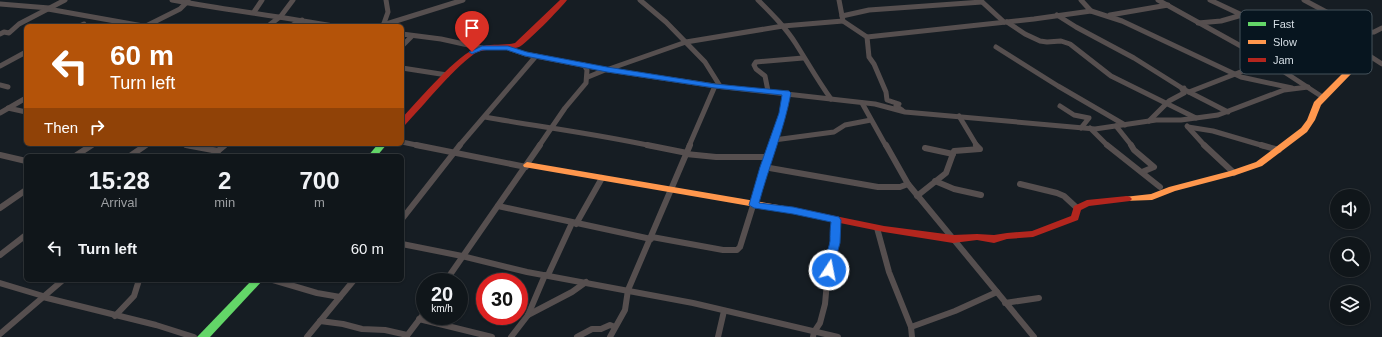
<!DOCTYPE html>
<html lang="en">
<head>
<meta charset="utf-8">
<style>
	:root { --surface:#10161a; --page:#1e2327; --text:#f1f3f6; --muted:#9c9fa2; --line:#303539 }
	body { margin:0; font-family:Helvetica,sans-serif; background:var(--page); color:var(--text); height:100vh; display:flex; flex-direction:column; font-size:15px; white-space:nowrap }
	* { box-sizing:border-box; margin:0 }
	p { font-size:13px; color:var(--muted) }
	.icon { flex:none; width:22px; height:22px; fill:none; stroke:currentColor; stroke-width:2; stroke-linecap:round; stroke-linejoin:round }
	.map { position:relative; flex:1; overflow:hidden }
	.panel { position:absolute; left:24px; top:154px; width:380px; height:128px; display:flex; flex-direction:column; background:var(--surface); border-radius:6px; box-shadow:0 1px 3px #0004,0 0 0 1px var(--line) }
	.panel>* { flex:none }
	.banner { position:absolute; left:24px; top:24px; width:380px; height:122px; border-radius:6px; box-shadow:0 1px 3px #0004,0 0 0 1px var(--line); background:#b45309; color:#fff; overflow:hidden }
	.fabs { position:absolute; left:1330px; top:189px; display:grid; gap:8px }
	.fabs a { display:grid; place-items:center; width:40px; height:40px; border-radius:50%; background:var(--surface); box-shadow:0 1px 3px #0004,0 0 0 1px var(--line); font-size:20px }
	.speed { position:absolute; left:416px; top:273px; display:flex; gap:8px; font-size:20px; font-weight:700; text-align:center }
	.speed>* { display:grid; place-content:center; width:52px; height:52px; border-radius:50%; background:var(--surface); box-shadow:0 1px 3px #0004,0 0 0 1px var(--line); line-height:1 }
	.speed small { font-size:10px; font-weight:400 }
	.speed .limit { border:6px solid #d22; background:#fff; color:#111 }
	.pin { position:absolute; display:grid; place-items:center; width:34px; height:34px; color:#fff; margin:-41px -17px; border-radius:50% 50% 50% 0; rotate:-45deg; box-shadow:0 0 4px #0007 }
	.pin .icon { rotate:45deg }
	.me { position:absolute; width:44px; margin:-22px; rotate:11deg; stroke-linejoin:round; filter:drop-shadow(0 0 3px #0008) }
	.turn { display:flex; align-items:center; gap:14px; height:84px; padding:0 20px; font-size:18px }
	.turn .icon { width:52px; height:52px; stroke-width:2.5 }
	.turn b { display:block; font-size:28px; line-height:34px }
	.then { display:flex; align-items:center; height:38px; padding:0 20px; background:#0003; gap:8px; font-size:15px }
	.eta { display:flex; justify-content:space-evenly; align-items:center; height:68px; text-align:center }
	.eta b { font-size:24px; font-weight:700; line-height:28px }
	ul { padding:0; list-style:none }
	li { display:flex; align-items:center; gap:12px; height:52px; padding:0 20px }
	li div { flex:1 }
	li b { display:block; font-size:15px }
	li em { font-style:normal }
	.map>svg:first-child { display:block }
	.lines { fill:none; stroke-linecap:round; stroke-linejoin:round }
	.street-far1 { stroke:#564f4f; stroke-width:5 }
	.street { stroke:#564f4f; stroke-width:6 }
	.fast { fill:#63d668; fill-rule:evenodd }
	.slow { fill:#ff974d; fill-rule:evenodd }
	.jam { fill:#b3261e; fill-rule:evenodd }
	.route { fill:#1a73e8; stroke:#114b97 }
	.key { fill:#07151f; stroke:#45525b; stroke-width:1 }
	.key-label { font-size:11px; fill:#d6dfe6 }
</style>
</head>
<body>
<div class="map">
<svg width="1382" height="337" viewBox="0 0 1382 337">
	<rect width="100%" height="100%" fill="#161d23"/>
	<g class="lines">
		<!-- street-far1 -->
		<g class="street-far1">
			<path d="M 172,0 C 226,10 279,16 333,26"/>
			<polyline points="640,0 666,22 705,62 720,86"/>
			<path d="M 758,0 C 772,14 786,28 796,44 C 808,63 818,81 831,99"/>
			<polyline points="839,0 843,21 867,37 1034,19 1091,11 1081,0"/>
			<polyline points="980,0 1004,22"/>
			<polyline points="1158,0 1266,60 1324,98"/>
			<polyline points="1304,0 1364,32"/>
			<polyline points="0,4 49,8"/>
			<polyline points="48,9 143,26"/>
			<polyline points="1091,11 1122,21 1241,77 1292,88"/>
			<polyline points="254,12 262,0"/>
			<polyline points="1057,15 1076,27 1134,58 1185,90 1228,112"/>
			<polyline points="1110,15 1168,5"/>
			<polyline points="842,16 869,10 982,2"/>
			<polyline points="1007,22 1025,34 1040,41 1047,42 1061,41 1070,44 1111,76 1196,118"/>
			<polyline points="1198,23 1221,21 1242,15 1210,0"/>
			<polyline points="383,25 463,0"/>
			<polyline points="80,26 84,24"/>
			<polyline points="146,26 180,9 188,1"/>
			<polyline points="268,26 281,16 293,0"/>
			<polyline points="291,26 302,20"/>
			<polyline points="383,26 388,12 386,0"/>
			<polyline points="1382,28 1374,32 1349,34 1346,38 1348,42 1382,64"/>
			<polyline points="0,34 4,32 9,33 19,24 65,0"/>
			<polyline points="402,34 441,39 482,48"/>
			<polyline points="867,37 869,57 874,64 886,92 887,100 899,104 896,106 902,110"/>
			<polyline points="402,46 412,36"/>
			<polyline points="996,47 1058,86 1125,125"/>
			<polyline points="1242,47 1289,38 1349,34"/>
			<polyline points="508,48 525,54 608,70 715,86 875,104 905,112 1095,129 1156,120 1181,120 1218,115 1284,90 1308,87"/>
			<polyline points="0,66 26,52"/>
			<polyline points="402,68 447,75"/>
			<polyline points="609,69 686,42 783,26 843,21"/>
			<polyline points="588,77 605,70"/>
			<polyline points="0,85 8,87"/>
			<polyline points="768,91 765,76 756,69 754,65 756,62 803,58"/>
			<polyline points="1189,92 1261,64 1256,55"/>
			<polyline points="862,103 886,146"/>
			<polyline points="1060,106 1074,115 1089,118 1081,128"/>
			<polyline points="8,108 26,112"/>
			<polyline points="0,113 26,98"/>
			<polyline points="959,116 977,146"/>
			<path d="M 485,117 C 541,127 597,134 652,146"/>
			<polyline points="1149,121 1169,101 1184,93 1182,89 1184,88"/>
			<polyline points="1116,126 1132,146"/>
			<polyline points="1187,126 1205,146"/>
			<polyline points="1188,127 1213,131 1264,146"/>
			<polyline points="1090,128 1108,146"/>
			<polyline points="774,140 834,132 845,125 871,120"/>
			<polyline points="402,142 421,146"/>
			<polyline points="182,144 191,146"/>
			<polyline points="90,146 93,144"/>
			<polyline points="144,146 147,144"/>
			<polyline points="224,146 226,144"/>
			<polyline points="459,146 536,56"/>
			<polyline points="539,146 565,108 586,83 587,70 584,65"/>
			<polyline points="689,146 715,86"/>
			<polyline points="771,146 783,113 787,93"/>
		</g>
		<!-- street -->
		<g class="street">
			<polyline points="186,145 218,151"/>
			<polyline points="416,145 526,167"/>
			<polyline points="647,145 687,153"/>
			<polyline points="886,145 908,184 1034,337"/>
			<polyline points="1107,145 1160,187"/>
			<polyline points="1131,145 1134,150 1154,167 1142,172"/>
			<polyline points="1204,145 1234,173"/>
			<polyline points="1261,145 1279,150"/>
			<polyline points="925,148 953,154"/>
			<polyline points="686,154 716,157 768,157"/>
			<polyline points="0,155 26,161"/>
			<polyline points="75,156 92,145"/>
			<polyline points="130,156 146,145"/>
			<polyline points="212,156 225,145"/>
			<polyline points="764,167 878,187 900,187 908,184"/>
			<polyline points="935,181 954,189 981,195"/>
			<polyline points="1020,184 1057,193 1064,196 1077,208"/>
			<polyline points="917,196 946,173 954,151 980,149 976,145"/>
			<polyline points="498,206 651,239"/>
			<polyline points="0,208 26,190"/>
			<polyline points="402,219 460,145"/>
			<polyline points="576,224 602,178"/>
			<polyline points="877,228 889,272 911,327 912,337"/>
			<polyline points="652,237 723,250 737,250 740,247 772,145"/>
			<polyline points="402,244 462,256 527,272 693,303 838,337"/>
			<polyline points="0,255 26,235"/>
			<polyline points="548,275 572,223"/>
			<polyline points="273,280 317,293 340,297"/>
			<polyline points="445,282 540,145"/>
			<polyline points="0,283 43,296"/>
			<polyline points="43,297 156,325 194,337"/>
			<polyline points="1005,303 1039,298"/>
			<polyline points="528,315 572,292 586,282"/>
			<polyline points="115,316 134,296 139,280"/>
			<polyline points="419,319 492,337"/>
			<polyline points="320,321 343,324 362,329 385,330 407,335"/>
			<polyline points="911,327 955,311 997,292"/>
			<polyline points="0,334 63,280"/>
			<polyline points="307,337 354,280"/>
			<polyline points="406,337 425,312"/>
			<polyline points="511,337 528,315 545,275"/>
			<polyline points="577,337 592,329 601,329 610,325 615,327"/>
			<polyline points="610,337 625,310 628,290 690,145"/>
			<polyline points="718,337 724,311"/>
			<polyline points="813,337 814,332 820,323 825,304 829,260 835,243 836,220"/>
		</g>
		<!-- fast -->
		<g class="fast">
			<polygon points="378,144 387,144 377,156 368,156"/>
			<polygon points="252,280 263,280 210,337 197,337"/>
		</g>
		<!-- slow -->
		<g class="slow">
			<polygon points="1345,40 1348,40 1352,42 1351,74 1321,105 1315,120 1307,132 1262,166 1236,175 1175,191 1152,200 1124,201 1122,199 1124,197 1151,194 1169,187 1230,171 1256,162 1301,128 1307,120 1314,102 1343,73"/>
			<polygon points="527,162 796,208 801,211 796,214 524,167 523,165"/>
		</g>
		<!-- jam -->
		<g class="jam">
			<path d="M 560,0 L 567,0 C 562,7 525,45 519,47 C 505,52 486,46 474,54 C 450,72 426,103 405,125 L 402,126 L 402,118 C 419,100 457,54 479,47 C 490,43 504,46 515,43 Z"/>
			<polygon points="1127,196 1130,197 1132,199 1130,201 1089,206 1081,210 1078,220 1033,237 1007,239 994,243 977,240 953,243 884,232 796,214 791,211 796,208 884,226 953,235 977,234 994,235 1007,233 1032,231 1071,216 1074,206 1087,200"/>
		</g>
	</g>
	<!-- route -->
	<path class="route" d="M 482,46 L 508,46 L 527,52 L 607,67 L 715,84 L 789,91 L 791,93 C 784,130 769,166 759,203 L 793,207 L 839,217 L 841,220 L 840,243 L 832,272 L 825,272 C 820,263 829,251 830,241 C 830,235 830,228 831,222 L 793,214 L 754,208 L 749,205 L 760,167 L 779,113 L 782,95 L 715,88 L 607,72 L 525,56 L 507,50 L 482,50 L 472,54 L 469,52 Z"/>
	<!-- legend -->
	<rect x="1240" y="10" width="132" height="64" rx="6" class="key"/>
	<rect x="1248" y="22" width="18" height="4" fill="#63d668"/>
	<rect x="1248" y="40" width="18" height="4" fill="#ff974d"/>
	<rect x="1248" y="58" width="18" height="4" fill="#b3261e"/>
	<g class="key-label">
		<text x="1273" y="28">Fast</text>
		<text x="1273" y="46">Slow</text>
		<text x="1273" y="64">Jam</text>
	</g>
</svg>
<div class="fabs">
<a><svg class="icon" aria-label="sound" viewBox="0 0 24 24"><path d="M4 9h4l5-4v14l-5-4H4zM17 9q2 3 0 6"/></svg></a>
<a><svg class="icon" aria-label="search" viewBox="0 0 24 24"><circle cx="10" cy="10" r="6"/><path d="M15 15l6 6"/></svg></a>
<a><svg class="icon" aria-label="layers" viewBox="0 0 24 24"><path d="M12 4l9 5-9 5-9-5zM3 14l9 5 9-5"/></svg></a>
</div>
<div class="speed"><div>20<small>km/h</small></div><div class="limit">30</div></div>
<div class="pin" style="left:472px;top:52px;background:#d93025"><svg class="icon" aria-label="arrive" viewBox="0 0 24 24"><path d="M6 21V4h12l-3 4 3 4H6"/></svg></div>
<svg class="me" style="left:829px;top:270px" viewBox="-20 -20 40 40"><circle r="17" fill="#1a73e8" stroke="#fff" stroke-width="3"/><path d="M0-11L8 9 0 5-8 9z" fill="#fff"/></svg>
<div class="banner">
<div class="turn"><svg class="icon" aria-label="left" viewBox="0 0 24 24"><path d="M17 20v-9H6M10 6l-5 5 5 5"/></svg><div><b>60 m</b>Turn left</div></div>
<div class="then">Then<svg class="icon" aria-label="right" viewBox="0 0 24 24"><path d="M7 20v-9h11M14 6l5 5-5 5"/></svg></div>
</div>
<section class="panel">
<div class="eta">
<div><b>15:28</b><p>Arrival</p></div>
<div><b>2</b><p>min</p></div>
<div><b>700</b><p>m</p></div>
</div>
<ul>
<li><svg class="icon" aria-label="left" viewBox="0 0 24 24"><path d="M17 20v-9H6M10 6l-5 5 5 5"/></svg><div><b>Turn left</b></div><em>60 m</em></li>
</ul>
</section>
</div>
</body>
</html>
